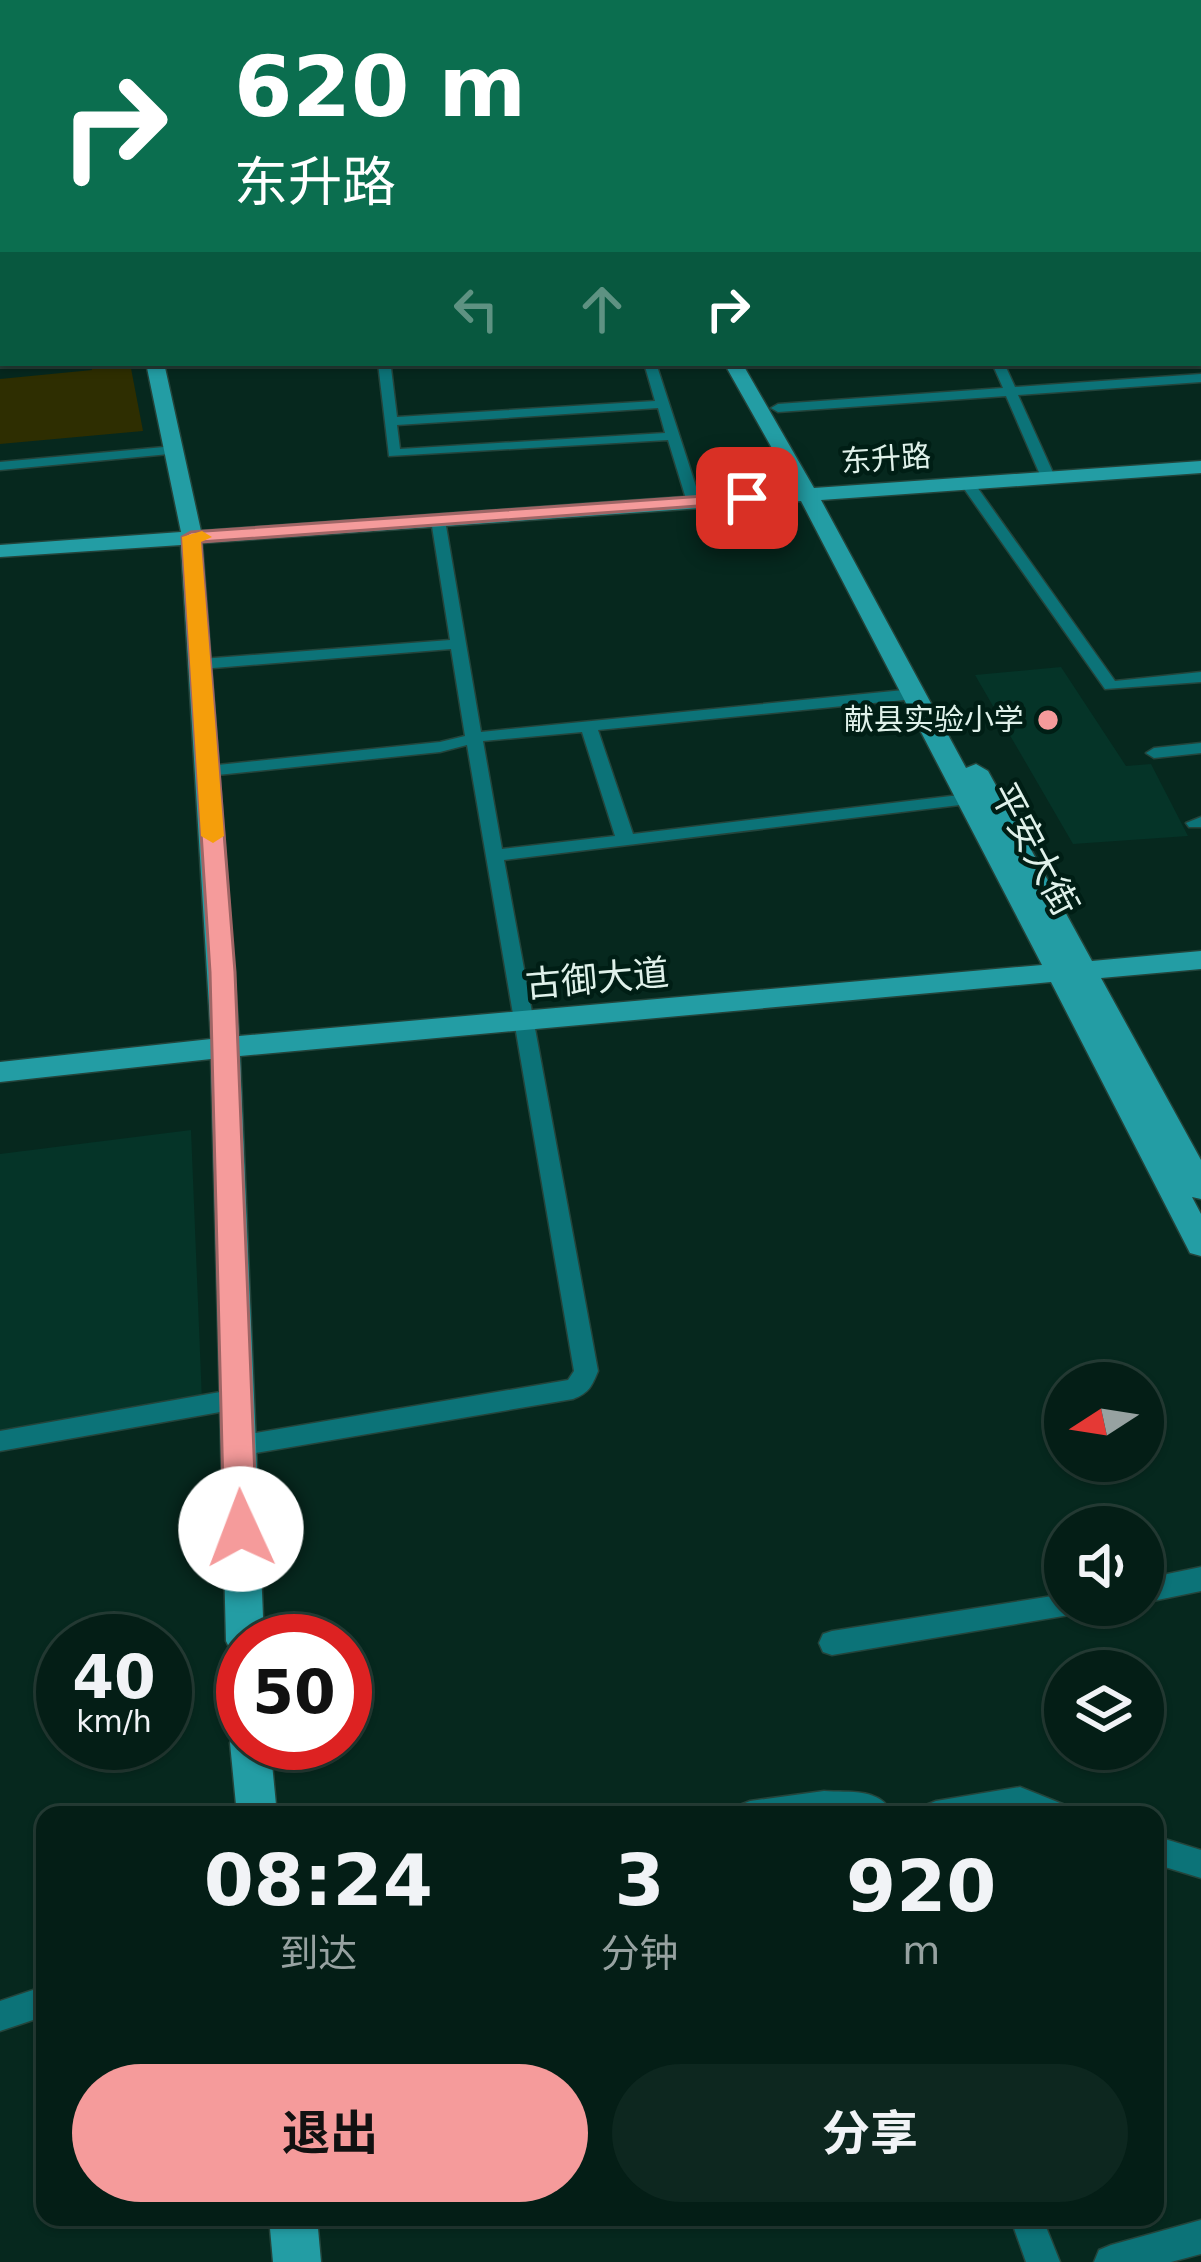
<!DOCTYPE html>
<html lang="zh">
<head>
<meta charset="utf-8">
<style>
	:root { --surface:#041e16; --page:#0d271f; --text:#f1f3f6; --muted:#97a2a1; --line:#253c35; --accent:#f59b9b }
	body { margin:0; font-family:"DejaVu Sans","Noto Sans SC",sans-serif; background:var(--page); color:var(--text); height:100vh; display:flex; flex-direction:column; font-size:45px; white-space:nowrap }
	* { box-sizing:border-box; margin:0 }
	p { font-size:39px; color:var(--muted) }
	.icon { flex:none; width:66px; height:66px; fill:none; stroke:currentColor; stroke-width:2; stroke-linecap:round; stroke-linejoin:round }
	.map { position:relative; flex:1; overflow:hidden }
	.drawer { position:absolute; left:36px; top:1806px; width:1128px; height:420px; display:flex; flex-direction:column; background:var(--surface); border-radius:24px; box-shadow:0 3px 9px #0004,0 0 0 3px var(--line) }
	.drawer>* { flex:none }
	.hud { position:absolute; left:0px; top:0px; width:1203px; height:366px; box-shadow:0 3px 9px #0004,0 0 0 3px var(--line); background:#0b6e4f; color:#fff; overflow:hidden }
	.needle { width:78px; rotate:258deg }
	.controls { position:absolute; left:1044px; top:1362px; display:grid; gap:24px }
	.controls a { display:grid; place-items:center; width:120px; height:120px; border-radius:50%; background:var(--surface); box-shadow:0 3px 9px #0004,0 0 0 3px var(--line); font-size:60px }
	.speed { position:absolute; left:36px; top:1614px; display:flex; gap:24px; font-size:60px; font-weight:700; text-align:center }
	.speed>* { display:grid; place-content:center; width:156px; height:156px; border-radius:50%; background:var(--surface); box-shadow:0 3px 9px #0004,0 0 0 3px var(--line); line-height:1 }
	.speed small { font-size:30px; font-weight:400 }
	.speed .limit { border:18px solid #d22; background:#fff; color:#111 }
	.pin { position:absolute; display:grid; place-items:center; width:102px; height:102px; color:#fff; margin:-51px; border-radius:24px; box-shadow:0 6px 18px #0006 }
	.me { position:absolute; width:132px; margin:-66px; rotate:358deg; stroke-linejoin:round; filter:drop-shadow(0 0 9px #0008) }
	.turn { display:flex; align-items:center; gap:42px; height:252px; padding:0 36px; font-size:54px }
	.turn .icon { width:156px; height:156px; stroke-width:2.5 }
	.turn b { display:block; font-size:84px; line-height:102px }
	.lanes { display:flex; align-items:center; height:114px; padding:0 36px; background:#0003; justify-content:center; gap:60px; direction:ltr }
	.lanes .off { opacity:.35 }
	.eta { display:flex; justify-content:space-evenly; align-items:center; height:204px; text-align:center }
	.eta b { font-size:72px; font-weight:700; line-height:84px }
	.button { display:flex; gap:24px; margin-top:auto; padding:24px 36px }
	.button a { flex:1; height:138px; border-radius:72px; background:var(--accent); color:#111; font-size:48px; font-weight:700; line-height:138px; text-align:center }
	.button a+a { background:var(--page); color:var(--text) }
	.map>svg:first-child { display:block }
	.built { fill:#053428 }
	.green { fill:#2e2e01 }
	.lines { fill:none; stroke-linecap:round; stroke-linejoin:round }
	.street-casing { stroke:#24443b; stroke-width:3 }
	.secondary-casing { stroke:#24443b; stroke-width:3 }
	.street { fill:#0c7378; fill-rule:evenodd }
	.secondary { fill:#239da4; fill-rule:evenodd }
	.route { fill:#f59b9b; stroke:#9f6565; stroke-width:3 }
	.slow { fill:#f59e0b }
	.poi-dot { fill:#f59b9b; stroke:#001e15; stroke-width:4.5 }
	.labels { text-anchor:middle; stroke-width:9; stroke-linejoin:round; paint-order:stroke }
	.far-street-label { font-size:30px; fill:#dff1ea; stroke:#001e15 }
	.far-poi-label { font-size:30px; fill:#dff1ea; stroke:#001e15; text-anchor:end }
	.street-label { font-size:36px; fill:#dff1ea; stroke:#001e15 }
</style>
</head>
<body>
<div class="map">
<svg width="1201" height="2262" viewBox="0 0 1201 2262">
	<rect width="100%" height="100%" fill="#06281e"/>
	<!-- built -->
	<g class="built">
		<polygon points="1061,667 1126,766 1151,764 1188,836 1073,844 975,675"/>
		<polygon points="191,1130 202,1401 0,1433 0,1154"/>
	</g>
	<!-- green -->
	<polygon class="green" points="92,363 130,363 143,431 0,444 0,379 92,370"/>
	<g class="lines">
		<defs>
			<g id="street">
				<polygon points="487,0 495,0 497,3 489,3"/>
				<rect x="1200" y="73" width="1" height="7"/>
				<rect x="0" y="109" width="3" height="6"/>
				<rect x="1200" y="114" width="1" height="6"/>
				<rect x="1200" y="336" width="1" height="8"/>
				<polygon points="0,356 3,356 3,363 6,363 0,364"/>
				<path d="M 416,363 L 391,368 L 397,417 L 655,401 L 644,363 L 656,363 L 701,502 L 694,506 L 687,502 L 668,440 L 389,456 L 378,363 ZM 658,408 L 665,433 L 400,449 L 397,425 Z"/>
				<polygon points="992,363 1004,363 1015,387 1201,374 1201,382 1018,395 1055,477 1048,481 1041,477 1006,396 778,412 771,408 778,404 1003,388"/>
				<polygon points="175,446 180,447 180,453 0,470 0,462"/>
				<polygon points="962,480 972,480 1115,681 1201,672 1201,682 1105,689 960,483"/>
				<path d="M 438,516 L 445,520 L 481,732 L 914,689 L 922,694 L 914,699 L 598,730 L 633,834 L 968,794 L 977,799 L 968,804 L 504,860 L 598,1371 C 592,1386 589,1393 573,1399 L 238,1456 L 229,1453 L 226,1446 L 229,1439 L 238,1436 L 568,1380 L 574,1371 L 467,745 L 440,752 L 208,776 L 199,771 L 208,766 L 440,742 L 465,736 L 451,649 L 201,669 L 193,664 L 201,659 L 450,640 L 431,520 ZM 582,732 L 615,836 L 502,849 L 483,741 Z"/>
				<polygon points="1201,743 1201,753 1154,758 1146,753 1154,748"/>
				<polygon points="1201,817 1201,827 1189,827 1186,823"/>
				<polygon points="237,1389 245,1392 249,1399 245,1406 237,1409 0,1451 0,1431"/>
				<polygon points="1201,1567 1201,1591 1143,1603 1143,1579"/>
				<polygon points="1065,1594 1065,1605 1085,1605 1081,1613 832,1655 823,1652 819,1643 823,1634 832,1631"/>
				<polygon points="1020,1787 1065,1805 1069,1815 922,1815 926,1805 936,1801"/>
				<path d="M 824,1791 C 850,1793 881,1787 893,1815 L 736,1815 L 740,1805 L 750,1801 Z"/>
				<polygon points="1155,1836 1201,1850 1201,1878 1155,1864"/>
				<polygon points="45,1986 45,2016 0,2031 0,2001"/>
				<polygon points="1010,2217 1042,2217 1060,2262 1026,2262"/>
				<polygon points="1201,2220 1201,2254 1171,2262 1094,2262 1099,2250 1111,2245"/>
			</g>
			<g id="secondary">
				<polygon points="62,0 74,0 75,3 63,3"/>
				<polygon points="512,0 524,0 526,3 514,3"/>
				<polygon points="891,0 905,0 907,3 893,3"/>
				<rect x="0" y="83" width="3" height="8"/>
				<rect x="1200" y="203" width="1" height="10"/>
				<rect x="1200" y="282" width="1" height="11"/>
				<rect x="0" y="283" width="3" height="10"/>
				<path d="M 146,363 L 164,363 L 201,531 L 795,489 L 724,363 L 742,363 L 814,488 L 1201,461 L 1201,473 L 821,500 L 966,768 L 976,764 L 988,771 L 1092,961 L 1201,951 L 1201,969 L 1101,978 L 1201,1160 L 1201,1199 L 1192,1197 L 1201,1214 L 1201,1256 L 1190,1253 L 1051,982 L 240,1056 L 264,1641 L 243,1641 L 243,1658 L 232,1653 L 226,1641 L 211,1059 L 0,1082 L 0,1062 L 211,1039 L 181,545 L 0,557 L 0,545 L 181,532 ZM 801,501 L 1042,965 L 239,1036 L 202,543 Z"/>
				<polygon points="243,1727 243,1743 270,1743 277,1815 237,1815 230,1743 236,1730"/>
				<polygon points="269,2217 317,2217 321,2262 273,2262"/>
			</g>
		</defs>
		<!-- street casing -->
		<use href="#street" class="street-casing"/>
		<!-- secondary casing -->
		<use href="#secondary" class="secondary-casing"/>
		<!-- street -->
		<use href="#street" class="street"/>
		<!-- secondary -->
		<use href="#secondary" class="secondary"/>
	</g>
	<!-- route -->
	<polygon class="route" points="747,493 753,494 753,502 201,542 235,972 257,1529 252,1539 241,1543 229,1539 224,1529 210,972 182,537 191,532"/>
	<!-- slow -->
	<polygon class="slow" points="202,531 212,537 201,542 224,836 213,843 201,836 182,537"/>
	<!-- markers -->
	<circle class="poi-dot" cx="1048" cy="720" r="12"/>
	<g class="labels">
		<!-- far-street labels -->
		<g class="far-street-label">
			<text transform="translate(886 459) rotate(-4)" y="10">东升路</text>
		</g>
		<!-- far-poi labels -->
		<g class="far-poi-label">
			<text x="1024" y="730">献县实验小学</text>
		</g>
		<!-- street labels -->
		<g class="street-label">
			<text transform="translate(1035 849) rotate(62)" y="13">平安大街</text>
			<text transform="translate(597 978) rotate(-5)" y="13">古御大道</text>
		</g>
	</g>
</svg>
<div class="controls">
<a><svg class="needle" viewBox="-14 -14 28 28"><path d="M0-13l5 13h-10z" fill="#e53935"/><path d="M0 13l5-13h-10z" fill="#97a2a1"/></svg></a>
<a><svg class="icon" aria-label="sound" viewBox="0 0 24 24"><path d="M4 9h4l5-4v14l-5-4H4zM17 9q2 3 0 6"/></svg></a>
<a><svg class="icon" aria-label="layers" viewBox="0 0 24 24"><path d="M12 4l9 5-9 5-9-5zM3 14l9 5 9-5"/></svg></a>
</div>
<div class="speed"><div>40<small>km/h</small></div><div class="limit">50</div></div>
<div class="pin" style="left:747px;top:498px;background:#d93025"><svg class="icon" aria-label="arrive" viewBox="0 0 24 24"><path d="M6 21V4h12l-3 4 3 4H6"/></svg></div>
<svg class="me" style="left:241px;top:1529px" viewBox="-20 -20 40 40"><circle r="19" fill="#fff"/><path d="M0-13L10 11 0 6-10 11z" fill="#f59b9b"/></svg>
<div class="hud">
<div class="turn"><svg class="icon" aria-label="right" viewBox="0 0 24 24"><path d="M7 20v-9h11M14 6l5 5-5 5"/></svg><div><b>620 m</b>东升路</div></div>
<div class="lanes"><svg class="icon off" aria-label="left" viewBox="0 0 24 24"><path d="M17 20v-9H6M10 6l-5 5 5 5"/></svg><svg class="icon off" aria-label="ahead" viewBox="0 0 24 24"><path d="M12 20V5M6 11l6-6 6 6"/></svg><svg class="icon" aria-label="right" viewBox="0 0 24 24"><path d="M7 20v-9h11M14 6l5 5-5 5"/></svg></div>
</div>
<section class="drawer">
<div class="eta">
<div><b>08:24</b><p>到达</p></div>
<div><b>3</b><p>分钟</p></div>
<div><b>920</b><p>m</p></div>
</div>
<div class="button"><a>退出</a><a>分享</a></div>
</section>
</div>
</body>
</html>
